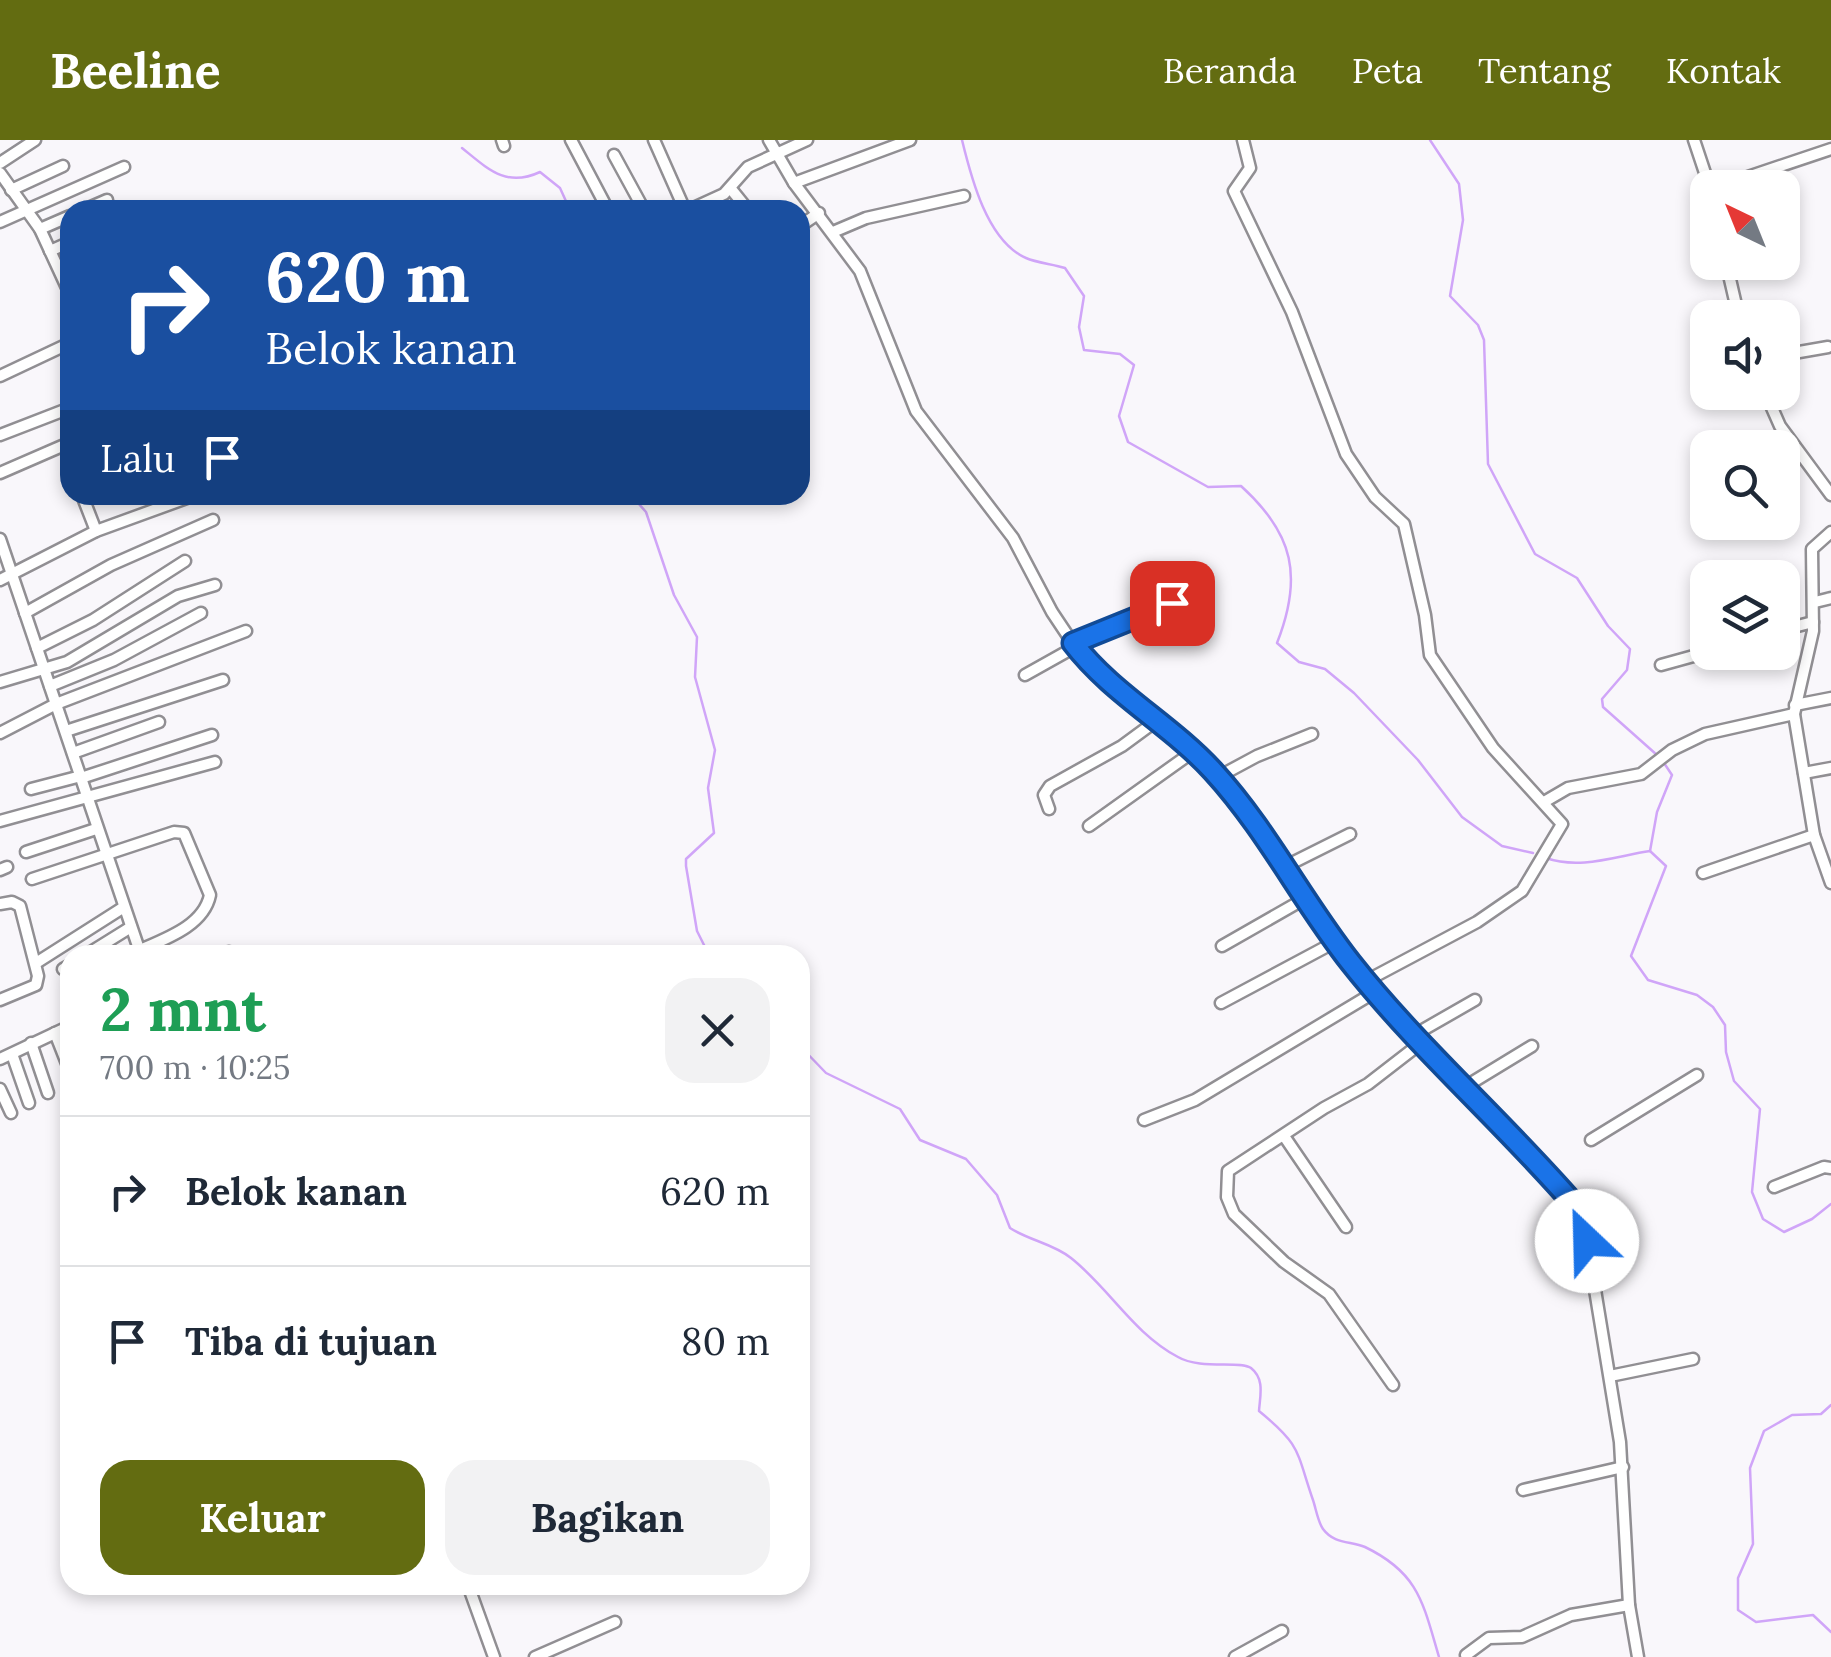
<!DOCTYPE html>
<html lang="id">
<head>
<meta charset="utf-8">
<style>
	:root { --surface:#fff; --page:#f2f2f3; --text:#1f2937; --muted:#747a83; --line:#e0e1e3; --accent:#636c11 }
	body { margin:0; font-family:Lora,serif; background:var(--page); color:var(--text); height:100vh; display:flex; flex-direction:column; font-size:38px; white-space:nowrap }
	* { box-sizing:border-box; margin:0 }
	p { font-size:32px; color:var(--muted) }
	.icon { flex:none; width:55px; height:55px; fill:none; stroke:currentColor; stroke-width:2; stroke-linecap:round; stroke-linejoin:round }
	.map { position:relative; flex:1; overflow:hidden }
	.side { position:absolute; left:60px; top:805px; width:750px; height:650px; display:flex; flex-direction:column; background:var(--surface); border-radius:30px; box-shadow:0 5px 15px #0003 }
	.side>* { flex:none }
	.banner { position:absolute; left:60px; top:60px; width:750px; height:305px; border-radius:30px; box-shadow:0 5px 15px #0003; background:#1a4fa0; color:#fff; overflow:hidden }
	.needle { width:65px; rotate:317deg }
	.buttons { position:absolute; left:1690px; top:30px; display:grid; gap:20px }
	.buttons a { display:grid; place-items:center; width:110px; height:110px; border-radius:20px; background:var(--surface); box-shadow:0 5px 15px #0003; font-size:50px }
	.pin { position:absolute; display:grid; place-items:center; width:85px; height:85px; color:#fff; margin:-42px; border-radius:20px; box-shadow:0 5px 15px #0006 }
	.me { position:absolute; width:110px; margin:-55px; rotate:336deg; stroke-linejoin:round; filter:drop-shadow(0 0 8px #0008) }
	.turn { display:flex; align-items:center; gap:35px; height:210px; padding:0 40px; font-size:45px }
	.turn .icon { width:130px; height:130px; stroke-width:2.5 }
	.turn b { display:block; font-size:70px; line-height:85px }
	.then { display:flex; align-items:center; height:95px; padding:0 40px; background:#0003; gap:20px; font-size:38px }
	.round { display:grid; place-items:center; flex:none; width:105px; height:105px; border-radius:30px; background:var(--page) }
	.headline { display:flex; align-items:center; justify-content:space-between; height:170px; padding:0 40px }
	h1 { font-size:60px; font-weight:700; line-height:75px; color:#1e9e55 }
	.cta { display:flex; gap:20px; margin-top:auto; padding:20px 40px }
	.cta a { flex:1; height:115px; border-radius:30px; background:var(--accent); color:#fff; font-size:40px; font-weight:700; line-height:115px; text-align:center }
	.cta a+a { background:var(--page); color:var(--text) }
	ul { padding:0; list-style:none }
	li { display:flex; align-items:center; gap:30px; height:150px; padding:0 40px; border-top:2px solid var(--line) }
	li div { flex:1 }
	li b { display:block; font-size:38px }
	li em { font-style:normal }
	header { display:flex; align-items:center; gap:60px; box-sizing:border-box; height:140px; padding:0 50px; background:var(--accent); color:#fff }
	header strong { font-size:48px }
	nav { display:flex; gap:55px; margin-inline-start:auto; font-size:35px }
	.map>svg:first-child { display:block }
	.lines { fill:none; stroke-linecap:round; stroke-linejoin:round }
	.stream { stroke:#d0a5f8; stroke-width:2.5 }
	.minor-casing { stroke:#918f93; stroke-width:15 }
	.minor { stroke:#fff; stroke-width:10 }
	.route-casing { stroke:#114b97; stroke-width:25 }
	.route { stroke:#1a73e8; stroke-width:18 }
</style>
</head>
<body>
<header>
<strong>Beeline</strong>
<nav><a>Beranda</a><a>Peta</a><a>Tentang</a><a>Kontak</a></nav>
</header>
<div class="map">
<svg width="1831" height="1517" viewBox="0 0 1831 1517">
	<rect width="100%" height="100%" fill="#f9f7fb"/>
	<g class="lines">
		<!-- stream -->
		<g class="stream">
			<path d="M 962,0 C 971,37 987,101 1026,118 C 1037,123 1053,124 1065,128 L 1084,156 L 1079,187 L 1084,210 L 1120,214 L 1134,225 L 1119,276 L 1128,302 L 1208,347 L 1241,346 C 1294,394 1303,437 1277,503 L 1299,522 L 1325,529 L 1354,553 L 1418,620 L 1462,677 L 1502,706 L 1533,713"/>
			<polyline points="1430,0 1459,44 1463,80 1450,156 1478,185 1484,200 1488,324 1535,414 1577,438 1608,486 1630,509 1627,530 1602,559 1603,567 1657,615"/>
			<path d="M 462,8 C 488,29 506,48 540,32 L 560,48 L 570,70"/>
			<polyline points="631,355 646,372 674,455 697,497 695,537 715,610 708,648 714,693 686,719 686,726 697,791 709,815"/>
			<polyline points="1650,711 1657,672 1672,635 1662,620"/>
			<path d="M 1546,718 C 1580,730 1616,716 1650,711 L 1666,726 L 1631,816 L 1648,840 L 1697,855 L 1713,867 L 1725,885 L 1726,912 L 1734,941 L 1760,969 L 1752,1052 L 1763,1079 L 1784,1092 L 1812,1079 L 1831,1064"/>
			<path d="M 800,906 L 826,933 L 900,969 L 920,1000 L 966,1019 L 997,1055 L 1010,1088 C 1028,1100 1054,1104 1071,1118 C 1109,1148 1134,1194 1178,1217 C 1200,1230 1241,1220 1251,1228 C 1265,1239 1260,1256 1259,1271 C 1302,1306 1296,1311 1313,1360 C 1316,1369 1318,1382 1323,1389 C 1334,1404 1350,1401 1365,1407 C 1419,1433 1423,1463 1439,1517"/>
			<polyline points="1831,1265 1821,1274 1792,1275 1764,1291 1750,1328 1753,1404 1738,1438 1738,1470 1756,1482 1813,1475 1831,1492"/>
		</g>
		<defs>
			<g id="minor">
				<polyline points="502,0 504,6"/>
				<polyline points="571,0 608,70"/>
				<polyline points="654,0 685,70"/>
				<polyline points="769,0 794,43 860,131 916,271 1013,398 1052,472 1080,514 1215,632 1275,709 1326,789 1366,841 1574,1064 1587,1101 1620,1302 1629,1465 1638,1517"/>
				<polyline points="1243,0 1250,28 1234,51 1292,172 1346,314 1375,357 1404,384 1425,475 1430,515 1493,608 1562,684 1522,751 1477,782 1366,841"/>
				<polyline points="1694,0 1710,48"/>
				<polyline points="614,15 644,70"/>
				<polyline points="0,23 35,0"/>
				<polyline points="0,33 40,89 70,154"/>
				<polyline points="794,43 910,0"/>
				<polyline points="1715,48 1831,9"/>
				<polyline points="731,49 748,70"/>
				<polyline points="11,50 63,26"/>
				<polyline points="84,70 107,60"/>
				<polyline points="689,70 724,54 748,27 807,0"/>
				<polyline points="0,82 124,27"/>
				<polyline points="800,86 819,73"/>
				<polyline points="40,89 70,76"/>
				<polyline points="833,92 866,78 964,56"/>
				<polyline points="50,111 70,102"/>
				<polyline points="1726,122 1739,178"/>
				<polyline points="1782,215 1828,207"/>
				<polyline points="0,236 70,203"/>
				<polyline points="1765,252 1780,286 1831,355"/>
				<polyline points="0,295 70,268"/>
				<polyline points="0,333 69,303"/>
				<polyline points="82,355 96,391"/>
				<polyline points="1831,392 1812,409 1813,491 1794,574 1814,695 1831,743"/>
				<polyline points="0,399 141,815"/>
				<polyline points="0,440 96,391 195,355"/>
				<polyline points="1815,462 1831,458"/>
				<polyline points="25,473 111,425 213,380"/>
				<polyline points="1782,490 1813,482"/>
				<polyline points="1073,503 1172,463"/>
				<polyline points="37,508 93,480 185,421"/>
				<polyline points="1661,525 1708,512"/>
				<polyline points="1025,535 1075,507"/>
				<polyline points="0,542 67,522 178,456 215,445"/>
				<polyline points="50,546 114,520 201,473"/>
				<polyline points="1795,565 1831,558"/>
				<polyline points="66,591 223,540"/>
				<polyline points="0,593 56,564 246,491"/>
				<polyline points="73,613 159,582"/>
				<polyline points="1804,633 1831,628"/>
				<polyline points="1218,637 1257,616 1312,594"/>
				<polyline points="81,638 212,595"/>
				<polyline points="31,649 81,636"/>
				<polyline points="1544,662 1568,648 1641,634 1672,610 1705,594 1794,574"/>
				<polyline points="1049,669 1044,655 1050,646 1122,606 1156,581"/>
				<polyline points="0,681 215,622"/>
				<polyline points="1089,686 1194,611"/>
				<polyline points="26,712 96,689"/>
				<polyline points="1286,726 1350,694"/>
				<polyline points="0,730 7,727"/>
				<polyline points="1703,733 1814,695"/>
				<path d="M 32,739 L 174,692 L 184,693 L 210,755 C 203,789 158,801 129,815"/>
				<polyline points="0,764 12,762 20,766 38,836 36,845 0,860"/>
				<polyline points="1222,806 1306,758"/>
				<polyline points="86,815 131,787"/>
				<polyline points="222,815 229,812"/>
				<polyline points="36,823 124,767"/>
				<polyline points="63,829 70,825"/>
				<polyline points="1221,863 1335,802"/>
				<polyline points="55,893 70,931"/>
				<polyline points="1414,895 1475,860"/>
				<polyline points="31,903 48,953"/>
				<polyline points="12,914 29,963"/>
				<polyline points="0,919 70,886"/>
				<polyline points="1463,948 1532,906"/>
				<polyline points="0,949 11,973"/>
				<polyline points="1144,980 1195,960 1375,852"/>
				<polyline points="1284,996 1346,1087"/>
				<polyline points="1591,1000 1697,935"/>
				<polyline points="1774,1047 1824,1027 1831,1028"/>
				<polyline points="1610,1236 1693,1219"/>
				<polyline points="1393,1245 1329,1154 1284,1122 1234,1074 1227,1057 1228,1031 1324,968 1368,944 1421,903"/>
				<polyline points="1523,1350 1623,1327"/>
				<polyline points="468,1445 494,1517"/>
				<polyline points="1466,1515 1489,1498 1522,1497 1571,1475 1629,1465"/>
				<polyline points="535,1517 615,1482"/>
				<polyline points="1235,1517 1282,1491"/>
			</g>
		</defs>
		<!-- minor casing -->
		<use href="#minor" class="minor-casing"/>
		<!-- minor -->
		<use href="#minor" class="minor"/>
	</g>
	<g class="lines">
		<defs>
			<path id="route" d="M 1172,463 L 1073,503 C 1112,554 1170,584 1213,631 C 1267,690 1302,761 1351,823 C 1419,909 1502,981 1574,1064 L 1587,1101"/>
		</defs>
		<!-- route casing -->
		<use href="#route" class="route-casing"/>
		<!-- route -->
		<use href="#route" class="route"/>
	</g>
</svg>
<div class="buttons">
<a><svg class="needle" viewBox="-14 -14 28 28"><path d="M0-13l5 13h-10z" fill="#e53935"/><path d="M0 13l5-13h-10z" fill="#747a83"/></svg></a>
<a><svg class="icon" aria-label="sound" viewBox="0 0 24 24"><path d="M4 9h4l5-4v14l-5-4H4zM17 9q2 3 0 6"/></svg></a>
<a><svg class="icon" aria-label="search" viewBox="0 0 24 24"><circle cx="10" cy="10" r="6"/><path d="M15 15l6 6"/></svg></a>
<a><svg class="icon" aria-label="layers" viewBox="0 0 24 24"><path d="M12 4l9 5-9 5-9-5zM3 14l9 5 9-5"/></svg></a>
</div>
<div class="pin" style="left:1172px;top:463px;background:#d93025"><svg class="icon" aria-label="arrive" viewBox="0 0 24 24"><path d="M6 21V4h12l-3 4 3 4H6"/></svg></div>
<svg class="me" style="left:1587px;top:1101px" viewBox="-20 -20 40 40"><circle r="19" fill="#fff"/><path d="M0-13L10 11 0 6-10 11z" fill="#1a73e8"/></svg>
<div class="banner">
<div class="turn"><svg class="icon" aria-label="right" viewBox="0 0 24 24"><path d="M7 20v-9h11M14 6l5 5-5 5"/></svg><div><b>620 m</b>Belok kanan</div></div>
<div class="then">Lalu<svg class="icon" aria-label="arrive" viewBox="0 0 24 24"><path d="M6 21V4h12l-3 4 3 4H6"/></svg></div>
</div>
<section class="side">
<div class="headline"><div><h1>2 mnt</h1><p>700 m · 10:25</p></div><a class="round"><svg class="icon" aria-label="close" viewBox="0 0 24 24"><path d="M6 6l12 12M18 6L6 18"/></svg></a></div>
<ul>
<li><svg class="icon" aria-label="right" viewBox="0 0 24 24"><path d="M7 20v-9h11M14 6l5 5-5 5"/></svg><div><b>Belok kanan</b></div><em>620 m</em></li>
<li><svg class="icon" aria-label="arrive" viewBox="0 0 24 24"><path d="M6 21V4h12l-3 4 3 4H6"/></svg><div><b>Tiba di tujuan</b></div><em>80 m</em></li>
</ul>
<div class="cta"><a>Keluar</a><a>Bagikan</a></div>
</section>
</div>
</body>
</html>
